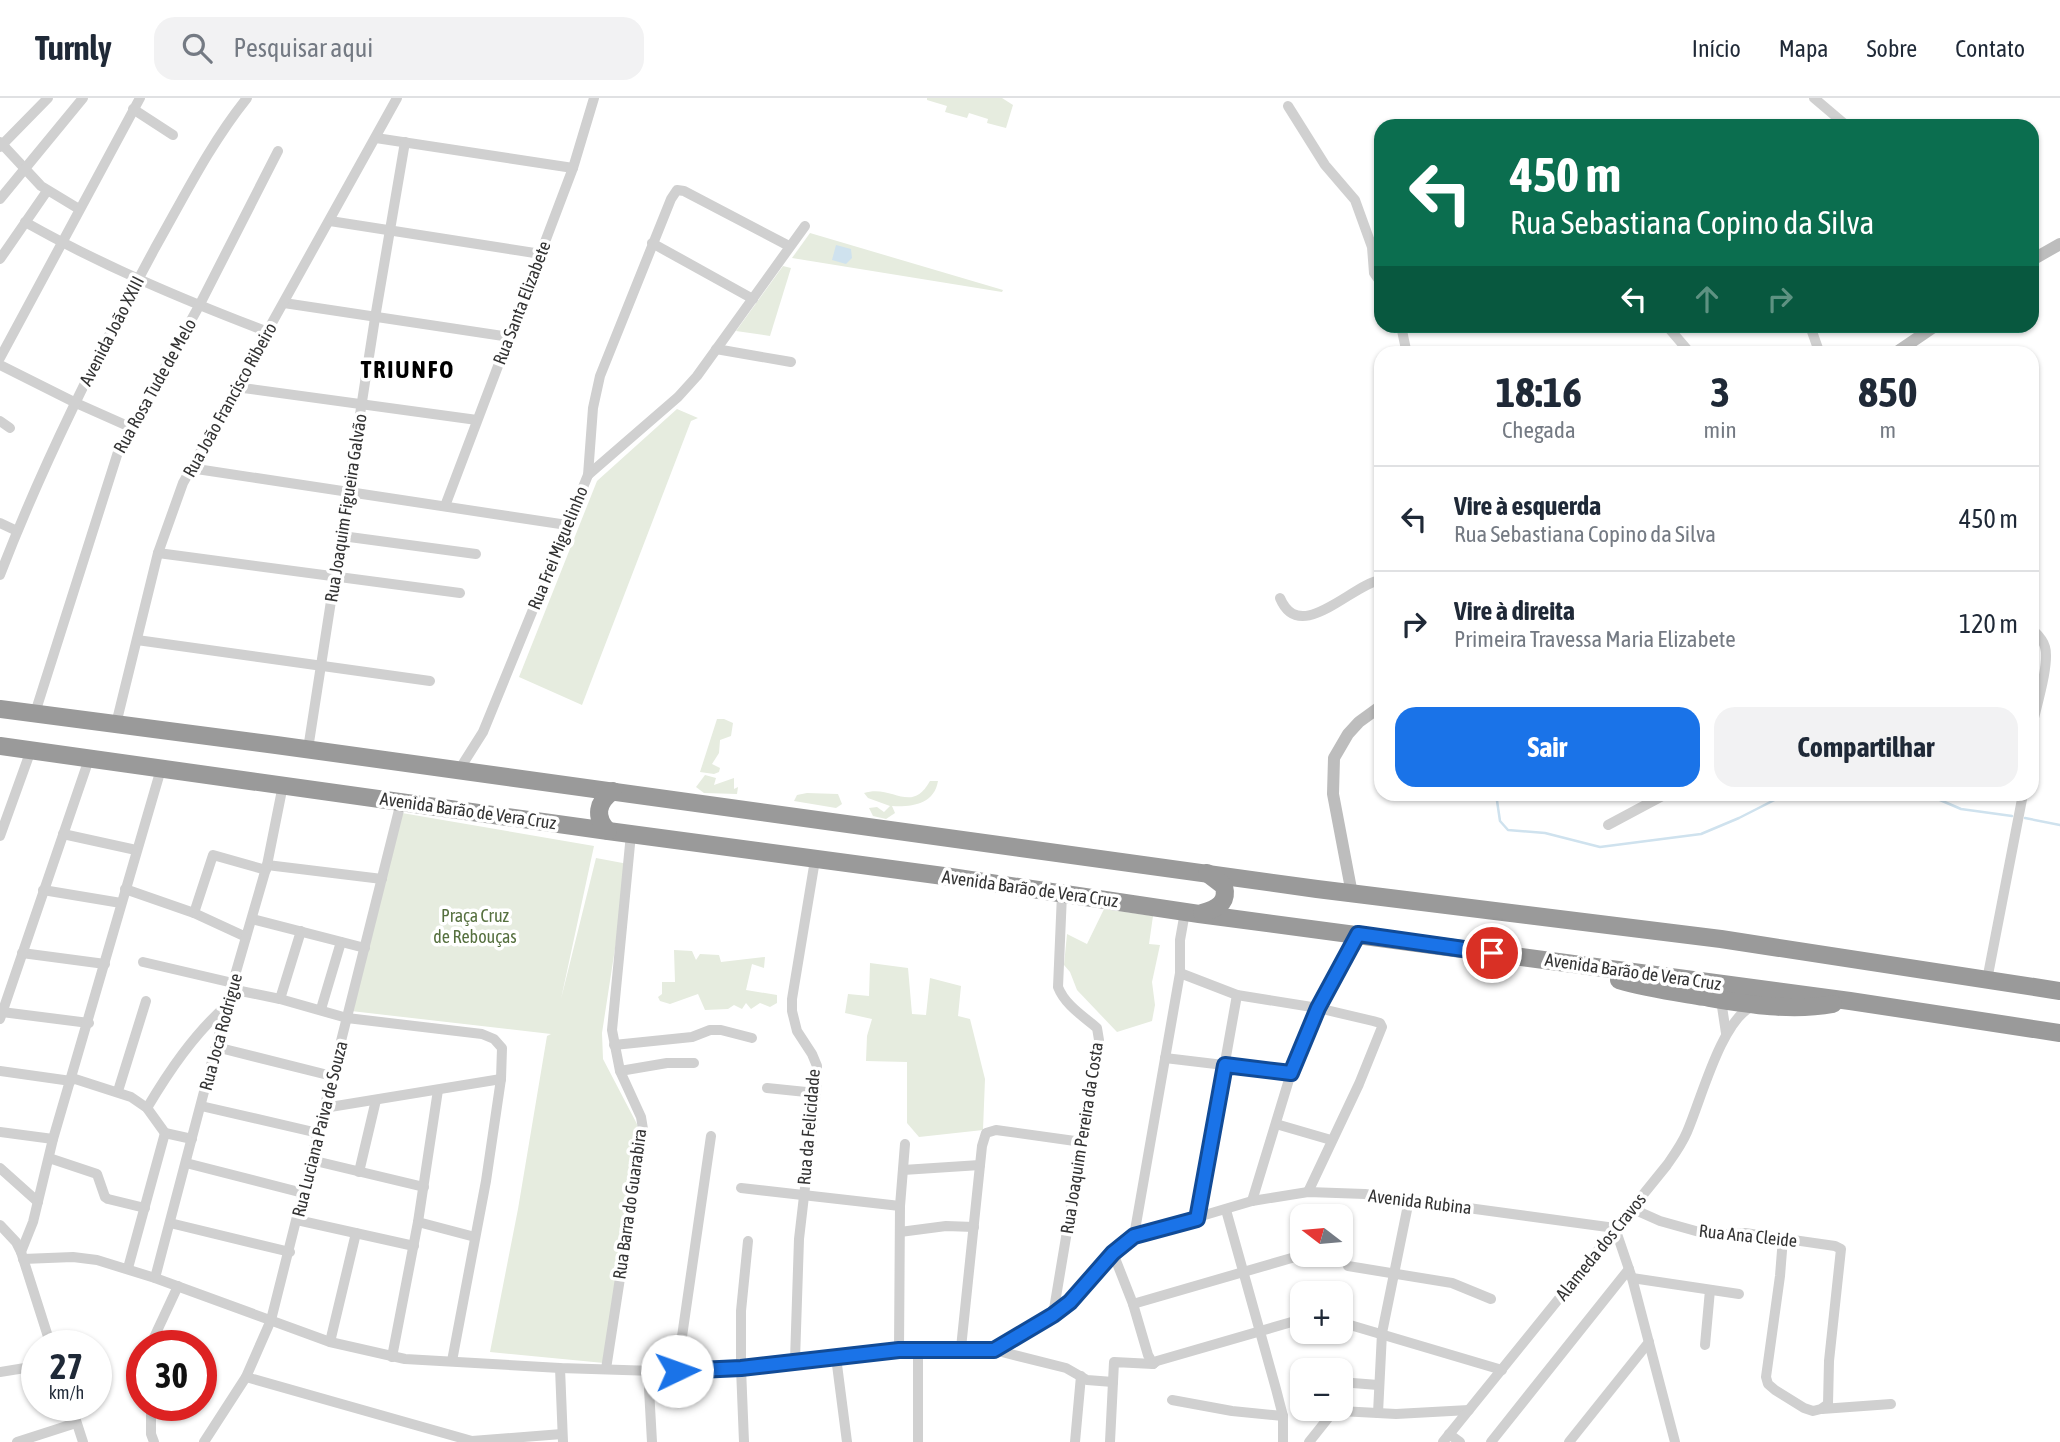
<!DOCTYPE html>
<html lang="pt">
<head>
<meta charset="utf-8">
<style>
	:root { --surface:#fff; --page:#f2f2f3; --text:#1f2937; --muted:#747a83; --line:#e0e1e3; --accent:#1a73e8 }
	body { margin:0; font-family:"Asap Condensed",sans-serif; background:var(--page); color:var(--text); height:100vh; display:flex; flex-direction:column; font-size:26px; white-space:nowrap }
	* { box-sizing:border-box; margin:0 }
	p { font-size:23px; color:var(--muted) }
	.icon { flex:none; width:38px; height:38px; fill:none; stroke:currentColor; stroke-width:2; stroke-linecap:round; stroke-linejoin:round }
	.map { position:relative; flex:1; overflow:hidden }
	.side { position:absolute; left:1374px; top:248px; width:665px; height:455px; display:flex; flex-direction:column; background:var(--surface); border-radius:21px; box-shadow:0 2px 5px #0004 }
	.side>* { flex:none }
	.top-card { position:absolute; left:1374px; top:21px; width:665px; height:214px; border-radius:21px; box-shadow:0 2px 5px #0004; background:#0b6e4f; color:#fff; overflow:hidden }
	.needle { width:46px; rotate:286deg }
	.fabs { position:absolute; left:1290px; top:1106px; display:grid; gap:14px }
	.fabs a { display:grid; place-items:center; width:63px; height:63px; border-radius:14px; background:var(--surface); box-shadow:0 2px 5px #0004; font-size:35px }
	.speed { position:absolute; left:21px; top:1232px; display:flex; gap:14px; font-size:35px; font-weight:700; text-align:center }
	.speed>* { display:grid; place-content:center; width:91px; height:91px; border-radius:50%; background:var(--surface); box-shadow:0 2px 5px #0004; line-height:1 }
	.speed small { font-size:18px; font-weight:400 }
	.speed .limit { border:10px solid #d22; background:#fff; color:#111 }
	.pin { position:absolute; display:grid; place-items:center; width:60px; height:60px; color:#fff; margin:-30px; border:4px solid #fff; border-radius:50%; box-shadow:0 2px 7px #0007 }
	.me { position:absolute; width:77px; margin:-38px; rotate:87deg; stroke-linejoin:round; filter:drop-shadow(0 0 5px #0008) }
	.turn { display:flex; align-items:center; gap:24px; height:147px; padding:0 21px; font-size:32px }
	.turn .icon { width:91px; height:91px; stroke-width:2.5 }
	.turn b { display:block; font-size:49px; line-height:60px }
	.lanes { display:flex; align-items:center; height:66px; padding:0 21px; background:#0003; justify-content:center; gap:35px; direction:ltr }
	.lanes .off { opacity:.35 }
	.eta { display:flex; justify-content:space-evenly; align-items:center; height:119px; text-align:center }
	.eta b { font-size:42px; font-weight:700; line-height:49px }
	.action { display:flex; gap:14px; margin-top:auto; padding:14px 21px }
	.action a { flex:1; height:80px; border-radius:21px; background:var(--accent); color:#fff; font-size:28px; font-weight:700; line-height:80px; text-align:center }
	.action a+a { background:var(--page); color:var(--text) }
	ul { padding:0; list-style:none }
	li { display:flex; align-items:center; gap:21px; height:105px; padding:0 21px; border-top:2px solid var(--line) }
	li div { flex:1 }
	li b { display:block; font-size:26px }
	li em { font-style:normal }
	header { display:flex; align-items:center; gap:42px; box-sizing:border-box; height:98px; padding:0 35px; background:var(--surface); border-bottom:2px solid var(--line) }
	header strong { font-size:33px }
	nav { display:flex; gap:38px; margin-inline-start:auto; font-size:24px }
	.search { width:490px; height:63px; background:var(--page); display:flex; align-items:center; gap:18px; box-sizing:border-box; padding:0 24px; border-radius:21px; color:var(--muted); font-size:26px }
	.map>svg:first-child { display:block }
	.green { fill:#e6ecdf }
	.water { fill:#cfe2ee }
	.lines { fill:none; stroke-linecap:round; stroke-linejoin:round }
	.stream { stroke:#cfe2ee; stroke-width:2.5 }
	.street { stroke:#d0d0d0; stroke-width:10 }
	.secondary { stroke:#bdbdbd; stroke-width:12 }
	.highway { stroke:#9a9a9a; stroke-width:18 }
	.route-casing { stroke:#114b97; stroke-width:18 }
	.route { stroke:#1a73e8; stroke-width:12 }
	.labels { text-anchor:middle; stroke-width:7; stroke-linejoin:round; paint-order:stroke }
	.street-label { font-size:18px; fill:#333; stroke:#fff }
	.park-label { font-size:18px; fill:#56703f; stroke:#fff }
	.district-label { font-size:24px; font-weight:bold; letter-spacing:2px; fill:#000; stroke:#fff }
</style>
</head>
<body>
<header>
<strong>Turnly</strong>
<div class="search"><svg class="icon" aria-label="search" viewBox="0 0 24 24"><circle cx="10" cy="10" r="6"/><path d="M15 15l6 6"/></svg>Pesquisar aqui</div>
<nav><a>Início</a><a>Mapa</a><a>Sobre</a><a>Contato</a></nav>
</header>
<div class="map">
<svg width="2060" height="1344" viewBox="0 0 2060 1344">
	<rect width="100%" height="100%" fill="#fff"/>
	<!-- green -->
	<g class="green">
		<polygon points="927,0 1002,0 1013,7 1006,30 987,25 988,21 969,15 967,20 945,14 947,8 927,2"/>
		<polygon points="810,135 1003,192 1002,194 792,160"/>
		<polygon points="783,168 791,170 770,238 736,233"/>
		<polygon points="677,311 698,320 691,323 582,607 519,579 597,383"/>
		<polygon points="717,621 724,621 733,625 731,638 720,642 719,655 712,666 720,670 719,674 714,676 700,674"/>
		<polygon points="705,677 716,680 714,687 734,680 734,691 738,689 737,696 704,695 696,689"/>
		<path d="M 930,683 L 938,683 C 934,707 911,709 892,708 L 895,715 L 886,721 L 873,718 L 869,710 L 877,709 L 884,714 L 890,708 L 868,700 L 864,695 C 893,686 911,717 930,683 Z"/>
		<polygon points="807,695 838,696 842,706 836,710 794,703 797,697"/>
		<polygon points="402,715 594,748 561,901 596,760 628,766 602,935 603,961 638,1028 604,1265 490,1254 518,1111 547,938 551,936 351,913"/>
		<polygon points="1104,811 1153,818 1149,846 1160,847 1152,884 1155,907 1152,923 1117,934 1077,892 1070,874 1064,867 1067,836 1087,846"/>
		<polygon points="674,852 692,853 696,862 700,856 719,857 721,864 765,859 764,870 752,866 746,892 777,897 777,905 770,909 760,905 751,911 746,905 742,911 734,907 728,911 705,912 698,896 670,906 660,903 658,899 662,896 662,884 675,884"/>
		<polygon points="870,865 908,870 912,916 926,917 930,880 961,888 958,918 970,921 985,981 983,1032 919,1039 907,1025 907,964 866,963 867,938 872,921 845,915 848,896 869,898"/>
	</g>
	<!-- water -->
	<polygon class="water" points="836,147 851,151 852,160 846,166 832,162"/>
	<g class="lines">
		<!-- stream -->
		<g class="stream">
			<polyline points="1496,696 1500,723 1508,732 1545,735 1600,749 1701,736 1739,720 1786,696"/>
			<polyline points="1926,696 1961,711 2012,718"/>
			<polyline points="2025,720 2060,727"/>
		</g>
		<!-- street -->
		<g class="street">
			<polyline points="1814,0 1847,28"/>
			<polyline points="1288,8 1325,67 1355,102 1372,149 1374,175 1381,185"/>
			<polyline points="133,11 173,37"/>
			<polyline points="376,40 573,70"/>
			<polyline points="0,44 41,88 79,111"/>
			<polyline points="0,49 48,0"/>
			<polyline points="0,101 83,0"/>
			<polyline points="330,123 541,156"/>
			<path d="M 25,124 C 103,168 184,202 268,234"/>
			<polyline points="652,145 753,201"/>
			<polyline points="0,161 47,93"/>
			<polyline points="284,205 510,239"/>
			<polyline points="1401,228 1407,256"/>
			<polyline points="1667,228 1691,256"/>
			<polyline points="1810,228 1820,256"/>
			<polyline points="716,251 791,264"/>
			<polyline points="0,260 140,0"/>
			<polyline points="0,267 76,305 130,329"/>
			<polyline points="236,289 477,322"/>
			<polyline points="0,323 10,330"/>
			<polyline points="190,370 567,427"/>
			<polyline points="588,377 678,299 697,278 805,128"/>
			<polyline points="445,408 573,70 594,0"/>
			<polyline points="0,425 17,433"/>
			<polyline points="342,438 476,456"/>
			<polyline points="158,455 460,495"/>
			<path d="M 0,477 C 43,365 98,256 155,150 C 184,99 210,46 247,0"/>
			<path d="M 1280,500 C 1300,548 1353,485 1381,482"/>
			<path d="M 2032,531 C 2037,536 2043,541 2045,549 C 2050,565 2036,610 2032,628"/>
			<polyline points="137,542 430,583"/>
			<polyline points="35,615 118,354 199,208 278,53"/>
			<polyline points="116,626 158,455 183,385 397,0"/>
			<polyline points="308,651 375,220 405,44"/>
			<polyline points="459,672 483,634 588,377 593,310 600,278 671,101 677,92 684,93 789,148"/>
			<polyline points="1608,727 1666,696"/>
			<polyline points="63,736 136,752"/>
			<polyline points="0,738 31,652"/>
			<polyline points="267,767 382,781"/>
			<polyline points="125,791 194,815 246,839"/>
			<polyline points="43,792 121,805"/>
			<polyline points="194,815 213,757 266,772"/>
			<polyline points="252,821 365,850"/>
			<polyline points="22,855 105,866"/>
			<polyline points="143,864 233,885"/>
			<polyline points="1180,875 1237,897 1318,910 1373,923 1380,925 1382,929 1359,986 1308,1094"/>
			<polyline points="1987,882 2023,696"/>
			<polyline points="231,891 280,901 347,920 482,936 494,941 502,950 501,981 486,1083 452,1263"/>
			<polyline points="280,901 301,833"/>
			<polyline points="1721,902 1726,935"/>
			<polyline points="321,911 341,844"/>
			<polyline points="2,914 89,925"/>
			<polyline points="0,921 89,661"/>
			<polyline points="614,947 692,939 710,932 721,932 752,940"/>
			<polyline points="216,949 332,978"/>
			<polyline points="1165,960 1291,975"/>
			<polyline points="0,973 71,983"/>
			<polyline points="620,973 667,965 694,965"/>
			<polyline points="72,980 131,999 147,1010 165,1035"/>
			<polyline points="767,990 816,995"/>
			<polyline points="118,993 146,903"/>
			<polyline points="201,1008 318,1035"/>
			<path d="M 147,1010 C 169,973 194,936 227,907"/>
			<polyline points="324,1010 501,981"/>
			<polyline points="1276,1026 1331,1042"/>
			<polyline points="0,1034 53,1041"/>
			<polyline points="165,1035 192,1041"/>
			<polyline points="49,1060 97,1076 105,1099 108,1101 145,1110"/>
			<polyline points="311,1062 424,1089"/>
			<polyline points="186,1065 303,1095"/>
			<polyline points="0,1070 38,1104"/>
			<polyline points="903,1072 980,1067"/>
			<polyline points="359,1074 376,1002"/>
			<polyline points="741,1090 900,1108"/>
			<polyline points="1252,1103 1291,975 1318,910 1358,836"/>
			<polyline points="1633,1111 1660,1123 1710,1137 1745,1135 1835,1148 1841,1151 1829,1263 1828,1306 1821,1311 1813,1313 1804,1310 1775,1292 1768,1286 1766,1279 1780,1178 1783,1140"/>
			<polyline points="1226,1112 1276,1291 1283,1318 1283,1344"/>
			<polyline points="1197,1121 1237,897"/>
			<polyline points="297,1122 414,1148"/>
			<polyline points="418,1124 475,1139"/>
			<polyline points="170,1125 290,1154"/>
			<polyline points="0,1127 16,1144 21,1154 51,1248"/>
			<polyline points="1615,1130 1632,1180 1675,1344"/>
			<polyline points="900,1134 946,1128 974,1129"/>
			<polyline points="1134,1138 1180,875 1180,842 1185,814"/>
			<polyline points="21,1154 33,1124 53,1041 161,671"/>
			<polyline points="1113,1155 1133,1206 1148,1257 1153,1266"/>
			<polyline points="23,1161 73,1159 97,1162 155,1180 330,1244 405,1261 560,1270 686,1274 899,1252 961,1250 994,1252 1066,1270 1087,1282 1113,1284"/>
			<polyline points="1348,1168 1452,1185 1491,1201"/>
			<polyline points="128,1170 165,1035"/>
			<polyline points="155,1180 231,891 267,767 283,687"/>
			<polyline points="1632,1180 1739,1196"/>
			<polyline points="1133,1206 1302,1157"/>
			<path d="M 1053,1217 L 1099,942 L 1097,930 C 1083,918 1065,907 1058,889 L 1062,796"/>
			<polyline points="1340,1224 1502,1272"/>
			<polyline points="330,1244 356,1135"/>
			<polyline points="1705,1247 1710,1192"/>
			<polyline points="150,1248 178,1188"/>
			<polyline points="961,1250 982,1048 986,1035 996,1032 1082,1044"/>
			<polyline points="918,1251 918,1344"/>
			<polyline points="899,1252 900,1108 905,1046"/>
			<polyline points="994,1252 1053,1217 1070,1204 1113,1155 1134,1138 1252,1103 1308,1094 1365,1096 1615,1130"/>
			<polyline points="392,1259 418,1124 438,992"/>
			<polyline points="836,1259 847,1344"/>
			<polyline points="795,1262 799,1141 816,995 817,968 812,956 797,933 792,913 792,901 815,762"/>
			<polyline points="1153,1266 1157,1263 1302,1221"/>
			<polyline points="560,1270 563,1344"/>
			<polyline points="606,1271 643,1031 641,1019 620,973 612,932 631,736"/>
			<polyline points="648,1273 652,1344"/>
			<polyline points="677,1273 711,1038"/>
			<polyline points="0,1274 37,1268"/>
			<polyline points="246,1279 472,1343 562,1336"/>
			<polyline points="1300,1281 1302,1281"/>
			<polyline points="1340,1284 1378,1287"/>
			<polyline points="1172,1302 1232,1313 1283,1318"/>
			<polyline points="71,1307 83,1344"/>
			<polyline points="151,1307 151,1336 154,1344"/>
			<polyline points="1822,1311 1891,1306"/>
			<polyline points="1378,1315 1382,1235 1409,1102"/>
			<polyline points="1449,1336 1460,1344"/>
			<polyline points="17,1344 76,1325"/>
			<polyline points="204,1344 246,1279 271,1222 401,704"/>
			<polyline points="744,1344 741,1270 741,1213 748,1143"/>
			<polyline points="1075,1344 1081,1278"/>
			<polyline points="1110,1344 1114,1264 1153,1266"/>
			<polyline points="1309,1344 1329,1319 1340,1313 1396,1316 1469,1312"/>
			<path d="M 1443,1344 L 1667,1067 C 1674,1057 1682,1046 1687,1034 C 1701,1002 1721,924 1751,909"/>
			<polyline points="1491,1344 1629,1171"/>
			<polyline points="1569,1344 1649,1244"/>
		</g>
		<!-- secondary -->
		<g class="secondary">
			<polyline points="2032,162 2060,146"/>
			<polyline points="1894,256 1935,228"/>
			<polyline points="1352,796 1333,696 1334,660 1348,636 1359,624 1381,608"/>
		</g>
		<!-- highway -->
		<g class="highway">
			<polyline points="0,611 276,647 1317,791 1721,841 2060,893"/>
			<polyline points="0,648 608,733 951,779 1199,816 1850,903 2060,935"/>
			<path d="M 608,733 C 594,719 597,704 613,693"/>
			<path d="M 1202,815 C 1218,811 1228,804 1224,788 L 1207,775"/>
			<path d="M 1619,882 C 1646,890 1675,894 1704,899 C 1746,906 1790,914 1833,906"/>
		</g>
	</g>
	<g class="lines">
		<defs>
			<polyline id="route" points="677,1273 741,1270 899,1252 994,1252 1053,1217 1070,1204 1113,1155 1134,1138 1197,1121 1225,967 1291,975 1318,910 1358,836 1492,855"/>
		</defs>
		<!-- route casing -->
		<use href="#route" class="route-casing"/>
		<!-- route -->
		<use href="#route" class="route"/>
	</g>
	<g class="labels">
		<!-- street labels -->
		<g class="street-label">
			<text transform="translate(522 205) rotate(-69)" y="6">Rua Santa Elizabete</text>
			<text transform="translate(112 233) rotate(-63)" y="6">Avenida João XXIII</text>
			<text transform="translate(155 288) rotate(-61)" y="6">Rua Rosa Tude de Melo</text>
			<text transform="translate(230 302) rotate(-61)" y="6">Rua João Francisco Ribeiro</text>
			<text transform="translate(346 410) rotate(-81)" y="6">Rua Joaquim Figueira Galvão</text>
			<text transform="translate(558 450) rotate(-68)" y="6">Rua Frei Miguelinho</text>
			<text transform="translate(468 713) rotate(8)" y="6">Avenida Barão de Vera Cruz</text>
			<text transform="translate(1030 791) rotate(8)" y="6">Avenida Barão de Vera Cruz</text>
			<text transform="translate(1633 874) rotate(8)" y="6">Avenida Barão de Vera Cruz</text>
			<text transform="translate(221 934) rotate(-75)" y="6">Rua Joca Rodrigue</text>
			<text transform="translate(809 1029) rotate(-85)" y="6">Rua da Felicidade</text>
			<text transform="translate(320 1031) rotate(-76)" y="6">Rua Luciana Paiva de Souza</text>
			<text transform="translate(1082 1040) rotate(-81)" y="6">Rua Joaquim Pereira da Costa</text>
			<text transform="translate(1420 1104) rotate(7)" y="6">Avenida Rubina</text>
			<text transform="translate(630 1106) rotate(-82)" y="6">Rua Barra do Guarabira</text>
			<text transform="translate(1748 1138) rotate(6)" y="6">Rua Ana Cleide</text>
			<text transform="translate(1601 1149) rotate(-51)" y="6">Alameda dos Cravos</text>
		</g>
		<!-- park labels -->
		<g class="park-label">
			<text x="475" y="824">Praça Cruz<tspan x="475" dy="21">de Rebouças</tspan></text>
		</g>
		<!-- district labels -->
		<g class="district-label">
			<text x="408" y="280">TRIUNFO</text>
		</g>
	</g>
</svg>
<div class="fabs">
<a><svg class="needle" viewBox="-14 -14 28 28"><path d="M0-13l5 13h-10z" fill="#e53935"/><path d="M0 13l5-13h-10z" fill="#747a83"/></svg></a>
<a>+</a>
<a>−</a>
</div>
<div class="speed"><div>27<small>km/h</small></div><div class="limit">30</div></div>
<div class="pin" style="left:1492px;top:855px;background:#d93025"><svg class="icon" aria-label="arrive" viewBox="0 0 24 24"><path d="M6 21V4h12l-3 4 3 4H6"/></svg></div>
<svg class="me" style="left:677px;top:1273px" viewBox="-20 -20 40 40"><circle r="19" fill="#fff"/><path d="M0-13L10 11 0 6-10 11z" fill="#1a73e8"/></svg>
<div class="top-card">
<div class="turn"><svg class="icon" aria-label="left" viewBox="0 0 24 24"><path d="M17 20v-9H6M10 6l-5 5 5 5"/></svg><div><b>450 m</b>Rua Sebastiana Copino da Silva</div></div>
<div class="lanes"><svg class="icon" aria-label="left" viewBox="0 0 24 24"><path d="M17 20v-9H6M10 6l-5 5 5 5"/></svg><svg class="icon off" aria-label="ahead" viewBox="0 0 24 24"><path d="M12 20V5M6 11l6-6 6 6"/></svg><svg class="icon off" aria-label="right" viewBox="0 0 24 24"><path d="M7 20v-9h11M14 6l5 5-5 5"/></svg></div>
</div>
<section class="side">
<div class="eta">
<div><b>18:16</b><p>Chegada</p></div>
<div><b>3</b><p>min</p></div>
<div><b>850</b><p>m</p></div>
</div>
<ul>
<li><svg class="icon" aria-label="left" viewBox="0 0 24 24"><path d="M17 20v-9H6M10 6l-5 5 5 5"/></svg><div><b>Vire à esquerda</b><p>Rua Sebastiana Copino da Silva</p></div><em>450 m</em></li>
<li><svg class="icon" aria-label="right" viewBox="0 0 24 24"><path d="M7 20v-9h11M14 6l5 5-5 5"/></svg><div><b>Vire à direita</b><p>Primeira Travessa Maria Elizabete</p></div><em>120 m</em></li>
</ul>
<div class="action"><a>Sair</a><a>Compartilhar</a></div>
</section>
</div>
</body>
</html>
